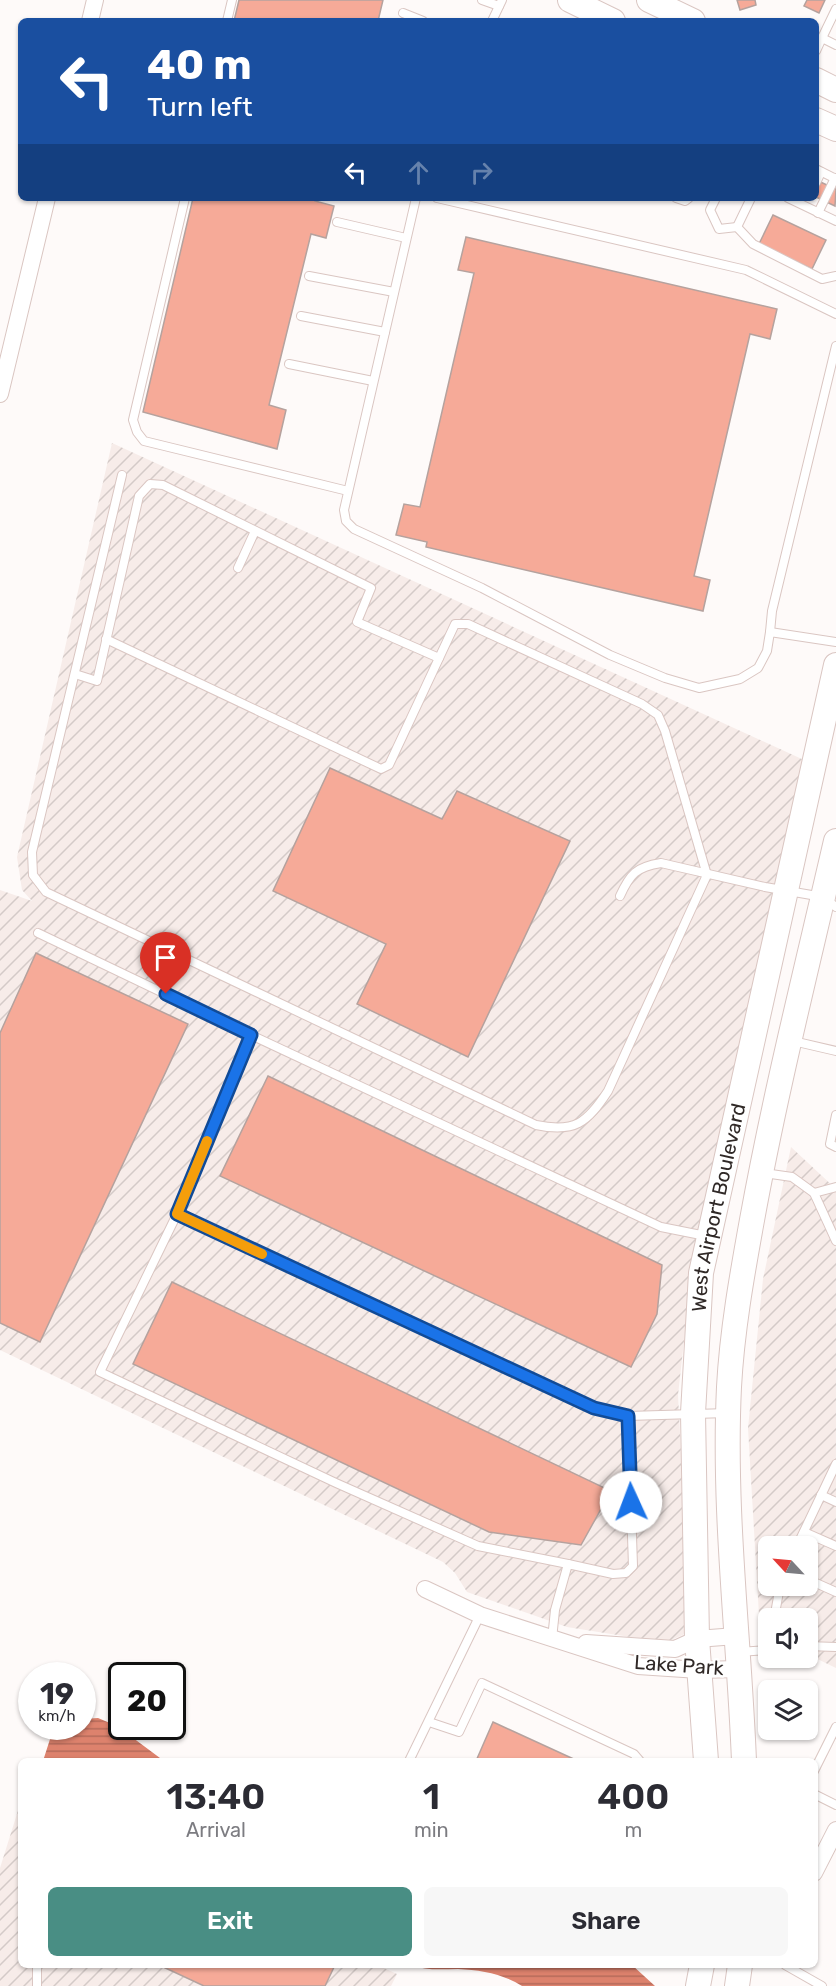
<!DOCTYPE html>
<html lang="en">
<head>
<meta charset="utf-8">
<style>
	:root { --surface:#fff; --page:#f7f7f7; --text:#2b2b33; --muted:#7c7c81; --accent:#498e84 }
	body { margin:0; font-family:Rubik,sans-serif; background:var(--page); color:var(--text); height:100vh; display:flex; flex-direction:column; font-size:22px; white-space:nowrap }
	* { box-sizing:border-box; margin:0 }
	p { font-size:20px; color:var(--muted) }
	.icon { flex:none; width:33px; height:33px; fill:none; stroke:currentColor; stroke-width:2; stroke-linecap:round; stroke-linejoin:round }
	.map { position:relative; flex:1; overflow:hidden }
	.drawer { position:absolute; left:18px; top:1758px; width:800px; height:210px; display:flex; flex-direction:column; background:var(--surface); border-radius:9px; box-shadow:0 2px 4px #0004 }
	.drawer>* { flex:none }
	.top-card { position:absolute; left:18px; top:18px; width:801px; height:183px; border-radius:9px; box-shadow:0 2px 4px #0004; background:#1a4fa0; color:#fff; overflow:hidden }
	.needle { width:39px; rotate:296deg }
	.fabs { position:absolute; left:758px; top:1536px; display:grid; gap:12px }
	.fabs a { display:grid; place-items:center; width:60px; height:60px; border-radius:9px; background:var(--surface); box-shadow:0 2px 4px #0004; font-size:30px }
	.speed { position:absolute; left:18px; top:1662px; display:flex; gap:12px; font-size:30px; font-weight:700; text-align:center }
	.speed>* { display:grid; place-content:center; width:78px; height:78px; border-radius:50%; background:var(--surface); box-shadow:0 2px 4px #0004; line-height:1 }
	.speed small { font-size:15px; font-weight:400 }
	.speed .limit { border:3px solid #111; border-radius:9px; background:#fff; color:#111 }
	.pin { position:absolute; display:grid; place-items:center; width:51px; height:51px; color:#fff; margin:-62px -26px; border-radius:50% 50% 50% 0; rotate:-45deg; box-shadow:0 0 6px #0007 }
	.pin .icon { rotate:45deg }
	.me { position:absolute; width:66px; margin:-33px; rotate:358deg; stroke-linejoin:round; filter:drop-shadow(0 0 4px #0008) }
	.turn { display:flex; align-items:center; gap:21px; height:126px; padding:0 30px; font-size:27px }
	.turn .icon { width:78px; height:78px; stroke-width:2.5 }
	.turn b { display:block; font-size:42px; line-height:51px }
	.lanes { display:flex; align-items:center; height:57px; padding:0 30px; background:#0003; justify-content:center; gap:30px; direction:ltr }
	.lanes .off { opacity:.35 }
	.eta { display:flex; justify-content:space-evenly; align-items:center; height:102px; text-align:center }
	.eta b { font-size:36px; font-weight:600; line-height:42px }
	.cta { display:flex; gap:12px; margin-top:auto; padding:12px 30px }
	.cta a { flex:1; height:69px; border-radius:9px; background:var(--accent); color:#fff; font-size:24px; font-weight:600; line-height:69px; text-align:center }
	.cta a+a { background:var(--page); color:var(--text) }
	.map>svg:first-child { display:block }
	.industrial { fill:url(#industrial-furrows); fill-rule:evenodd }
	.water { fill:url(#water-rules) }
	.building { fill:#f6aa98; stroke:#b5a29e; stroke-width:1.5 }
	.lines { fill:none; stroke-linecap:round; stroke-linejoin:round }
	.lane-casing { stroke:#dac6c2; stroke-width:10 }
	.street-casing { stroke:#dac6c2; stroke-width:18 }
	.secondary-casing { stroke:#dac6c2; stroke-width:26 }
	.lane { stroke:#fff; stroke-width:8 }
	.street { stroke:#fff; stroke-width:16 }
	.secondary { stroke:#fff; stroke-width:24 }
	.route-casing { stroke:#114b97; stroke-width:15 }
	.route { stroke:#1a73e8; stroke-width:10 }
	.slow { stroke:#f59e0b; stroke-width:10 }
	.labels { text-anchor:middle; stroke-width:5; stroke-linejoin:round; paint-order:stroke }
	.street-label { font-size:20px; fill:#302927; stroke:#fff }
</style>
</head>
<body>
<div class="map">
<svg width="836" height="1986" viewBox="0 0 836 1986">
	<defs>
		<pattern id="industrial-furrows" width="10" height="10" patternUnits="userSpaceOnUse" patternTransform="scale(1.5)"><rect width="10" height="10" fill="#f7ece9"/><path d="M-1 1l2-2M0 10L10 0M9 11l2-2" fill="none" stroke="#d4cac8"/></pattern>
		<pattern id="water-rules" width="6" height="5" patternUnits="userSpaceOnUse" patternTransform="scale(1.5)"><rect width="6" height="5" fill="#dd826d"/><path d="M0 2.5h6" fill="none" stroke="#b46a5a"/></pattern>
	</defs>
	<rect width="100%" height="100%" fill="#fefaf9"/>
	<!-- industrial -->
	<g class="industrial">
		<polygon points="112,443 804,760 690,1287 678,1395 690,1625 683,1635 678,1637 671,1640 630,1637 567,1627 467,1592 455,1573 443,1562 0,1350 0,890 32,901 22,890 17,857"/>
		<path d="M 791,1147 L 836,1189 L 836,1668 L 807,1654 L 807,1618 L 768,1618 L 768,1636 L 760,1632 L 748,1428 L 763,1279 ZM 768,1546 L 807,1546 L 807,1586 L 768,1586 Z"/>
		<polygon points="21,1801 21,1965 377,1965 397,1974 391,1986 0,1986 0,1868"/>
	</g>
	<!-- water -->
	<g class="water">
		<polygon points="98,1718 117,1726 164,1761 43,1761 51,1736 62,1727 82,1726 83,1719"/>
		<path d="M 411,1965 L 632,1965 L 655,1986 L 522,1986 C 503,1974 481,1970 458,1969 C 442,1969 427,1971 411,1965 Z"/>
	</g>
	<!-- building -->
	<g class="building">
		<polygon points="239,0 383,0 378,21 234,21"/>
		<polygon points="737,0 755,0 756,5 740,10"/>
		<polygon points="807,0 825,0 819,13 804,6"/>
		<polygon points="816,180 836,189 835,206 816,197"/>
		<polygon points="193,198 315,198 315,201 334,206 326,238 311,234 269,405 286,410 277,449 143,412"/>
		<polygon points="773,215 826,240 812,269 759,244"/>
		<polygon points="466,237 777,309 770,339 750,334 694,576 710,580 703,611 426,547 427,542 396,535 404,504 420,507 474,273 458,270"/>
		<polygon points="330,768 442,819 457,791 570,841 468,1057 357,1004 386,944 273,891"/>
		<polygon points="36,953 188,1024 40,1342 0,1323 0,1033"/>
		<polygon points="268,1076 662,1265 657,1314 631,1367 220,1176"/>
		<polygon points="172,1282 611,1491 581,1545 489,1532 133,1364"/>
		<polygon points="493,1722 578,1761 476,1761"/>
		<polygon points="159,1965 335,1965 325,1986 204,1986"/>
	</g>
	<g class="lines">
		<defs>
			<g id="lane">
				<polyline points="482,0 499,6"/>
				<polyline points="403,13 423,21"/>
				<polyline points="227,21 232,0"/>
				<polyline points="492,21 502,0"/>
				<polyline points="822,38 836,9"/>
				<polyline points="816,51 822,38 836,45"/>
				<polyline points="816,169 836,179"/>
				<polyline points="816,183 821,172"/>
				<polyline points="185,198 133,420 137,432 144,441 348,491"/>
				<polyline points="416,198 344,510 346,521 354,529 482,588 610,655 665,678 699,688 740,679 758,668 767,651 770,632 836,642"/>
				<polyline points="437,198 746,270 836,314"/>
				<polyline points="676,198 685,201 689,198"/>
				<polyline points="716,198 710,210 719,229 737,227"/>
				<polyline points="788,198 836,221"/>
				<polyline points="818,213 835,178"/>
				<polyline points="337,222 406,238"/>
				<polyline points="737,227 753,244 822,279 836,276"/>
				<polyline points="737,227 751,198"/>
				<polyline points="309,276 394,292"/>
				<polyline points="301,316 385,332"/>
				<polyline points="289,364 373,381"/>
				<polyline points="238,568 255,531"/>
				<polyline points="770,632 772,611 836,346"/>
				<path d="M 106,639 L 381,769 L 389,765 L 455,624 L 468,624 L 642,704 L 658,715 L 665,731 L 707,875 L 608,1091 C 587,1123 575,1133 536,1125 L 46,892 L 33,875 L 32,852 L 122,475"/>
				<polyline points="75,674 97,681 139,496 150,484 163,485 371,588 357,622 439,658"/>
				<path d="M 620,896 C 630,874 636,867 661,863 L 765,887 L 823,897 L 836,907"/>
				<polyline points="38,933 251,1035 661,1227 706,1236"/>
				<polyline points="251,1035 177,1214 594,1408 628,1416 728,1413"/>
				<polyline points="793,1041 836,1051"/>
				<polyline points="836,1115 830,1144 836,1147"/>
				<polyline points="764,1173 792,1177 814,1193 836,1241"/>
				<polyline points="814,1193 836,1187"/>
				<polyline points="177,1214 100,1372 336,1483 478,1546 568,1564"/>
				<polyline points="821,1495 836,1502"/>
				<polyline points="804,1532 836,1546"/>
				<polyline points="797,1546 836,1464"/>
				<polyline points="807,1579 836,1592"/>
				<polyline points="776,1618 776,1608 780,1586"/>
				<polyline points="552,1639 555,1610 568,1564 613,1574 626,1573 633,1566 628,1416"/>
				<polyline points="807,1646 836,1647"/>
				<polyline points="739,1652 768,1650"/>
				<polyline points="429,1722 459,1732 482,1683 634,1754 640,1761"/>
				<polyline points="409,1761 480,1615"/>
				<polyline points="814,1771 836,1727"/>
				<polyline points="814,1794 836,1805"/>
				<polyline points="37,1965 37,1986"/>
				<polyline points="785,1965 822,1986"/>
			</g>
			<g id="street">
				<polyline points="90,21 95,0"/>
				<polyline points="0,394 47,198"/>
				<polyline points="425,1589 480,1615 638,1666 699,1670 738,1669"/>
				<polyline points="586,1643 675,1649 697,1639 736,1636"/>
				<polyline points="814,1873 836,1830"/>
			</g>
			<g id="secondary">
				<polyline points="570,0 613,21"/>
				<polyline points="649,0 693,21"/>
				<polyline points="816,80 836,90"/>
				<polyline points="816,120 836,129"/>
				<path id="s1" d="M 706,1761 L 697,1639 L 693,1413 L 701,1273 L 836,665"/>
				<path d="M 744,1761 C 739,1636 723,1512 729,1387 C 732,1331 742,1275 752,1220 C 775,1093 807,967 836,841"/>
				<polyline points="698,1986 702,1965"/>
				<polyline points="737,1986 740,1965"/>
			</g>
		</defs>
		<!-- lane casing -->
		<use href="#lane" class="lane-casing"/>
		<!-- street casing -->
		<use href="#street" class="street-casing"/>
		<!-- secondary casing -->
		<use href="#secondary" class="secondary-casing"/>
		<!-- lane -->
		<use href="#lane" class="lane"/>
		<!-- street -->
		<use href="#street" class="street"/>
		<!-- secondary -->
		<use href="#secondary" class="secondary"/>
	</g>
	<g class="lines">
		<defs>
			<polyline id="route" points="166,994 251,1035 177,1214 594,1408 628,1416 631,1502"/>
		</defs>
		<!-- route casing -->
		<use href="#route" class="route-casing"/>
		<!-- route -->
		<use href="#route" class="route"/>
		<!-- slow -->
		<polyline class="slow" points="207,1141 177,1214 262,1254"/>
	</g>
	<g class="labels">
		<!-- street labels -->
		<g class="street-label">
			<text dy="7" stroke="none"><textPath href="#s1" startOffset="556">West Airport Boulevard</textPath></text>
			<text transform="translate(679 1665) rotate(4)" y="7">Lake Park</text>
		</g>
	</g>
</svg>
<div class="fabs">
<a><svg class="needle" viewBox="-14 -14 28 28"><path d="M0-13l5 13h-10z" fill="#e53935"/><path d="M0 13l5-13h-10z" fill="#7c7c81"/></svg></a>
<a><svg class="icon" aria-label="sound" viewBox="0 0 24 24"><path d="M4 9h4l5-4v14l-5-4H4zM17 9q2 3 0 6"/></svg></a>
<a><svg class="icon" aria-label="layers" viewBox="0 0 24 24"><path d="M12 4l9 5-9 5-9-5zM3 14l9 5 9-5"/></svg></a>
</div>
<div class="speed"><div>19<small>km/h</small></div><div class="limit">20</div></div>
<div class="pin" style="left:166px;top:994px;background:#d93025"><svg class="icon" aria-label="arrive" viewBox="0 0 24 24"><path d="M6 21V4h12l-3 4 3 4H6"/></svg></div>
<svg class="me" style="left:631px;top:1502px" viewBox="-20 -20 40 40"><circle r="19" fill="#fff"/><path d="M0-13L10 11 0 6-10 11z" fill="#1a73e8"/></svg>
<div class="top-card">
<div class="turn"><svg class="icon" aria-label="left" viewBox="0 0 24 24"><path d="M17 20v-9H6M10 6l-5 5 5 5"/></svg><div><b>40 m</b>Turn left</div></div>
<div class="lanes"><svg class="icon" aria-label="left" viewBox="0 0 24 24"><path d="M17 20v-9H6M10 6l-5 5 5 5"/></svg><svg class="icon off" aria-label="ahead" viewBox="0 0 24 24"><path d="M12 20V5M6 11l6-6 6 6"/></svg><svg class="icon off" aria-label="right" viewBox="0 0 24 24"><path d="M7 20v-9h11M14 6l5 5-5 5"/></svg></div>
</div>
<section class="drawer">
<div class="eta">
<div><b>13:40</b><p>Arrival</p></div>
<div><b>1</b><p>min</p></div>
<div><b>400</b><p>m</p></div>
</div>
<div class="cta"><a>Exit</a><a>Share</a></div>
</section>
</div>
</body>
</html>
